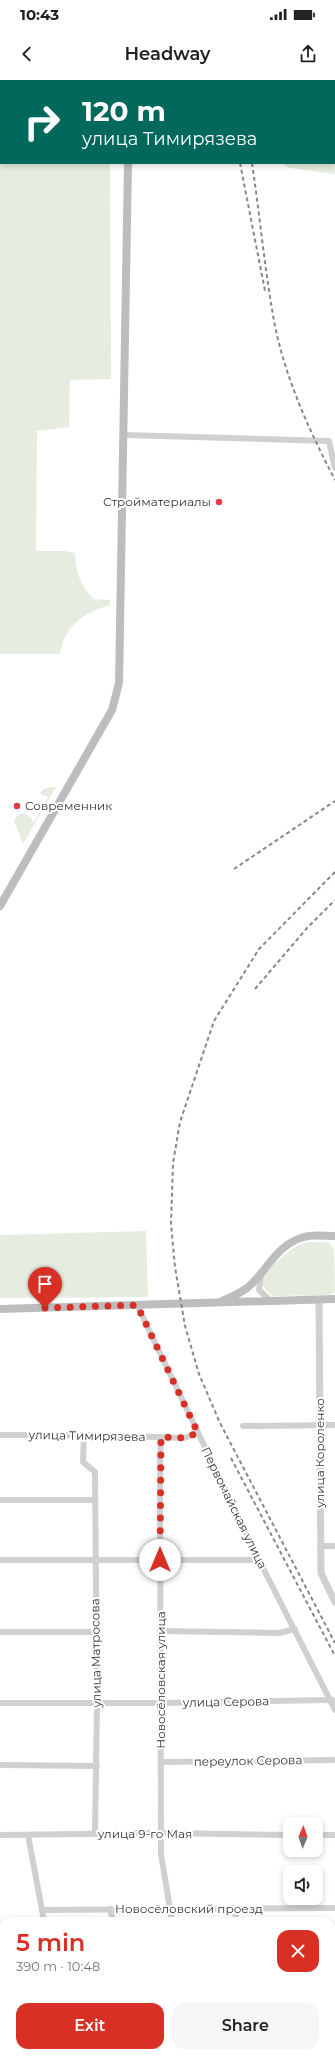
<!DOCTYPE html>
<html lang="en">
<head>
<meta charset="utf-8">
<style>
	:root { --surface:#fff; --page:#f6f6f6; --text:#222; --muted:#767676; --accent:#d93025 }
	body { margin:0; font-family:Montserrat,sans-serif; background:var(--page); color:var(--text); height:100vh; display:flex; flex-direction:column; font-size:15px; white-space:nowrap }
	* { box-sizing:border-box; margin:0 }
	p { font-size:13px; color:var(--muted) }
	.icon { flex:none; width:22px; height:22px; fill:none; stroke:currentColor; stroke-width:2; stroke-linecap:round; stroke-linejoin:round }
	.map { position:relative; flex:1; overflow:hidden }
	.sheet { position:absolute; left:0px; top:1837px; width:335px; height:140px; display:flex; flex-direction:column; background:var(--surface); border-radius:12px 12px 0 0; box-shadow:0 2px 6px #0003 }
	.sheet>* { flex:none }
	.hud { position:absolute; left:0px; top:0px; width:335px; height:84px; box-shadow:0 2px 6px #0003; background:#00695c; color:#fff; overflow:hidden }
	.needle { width:26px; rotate:2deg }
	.buttons { position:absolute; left:283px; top:1737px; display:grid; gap:8px }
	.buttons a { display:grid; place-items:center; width:40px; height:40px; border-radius:8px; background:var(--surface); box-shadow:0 2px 6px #0003; font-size:20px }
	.pin { position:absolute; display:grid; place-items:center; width:34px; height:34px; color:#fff; margin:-41px -17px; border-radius:50% 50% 50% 0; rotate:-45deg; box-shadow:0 0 4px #0007 }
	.pin .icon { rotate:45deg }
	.me { position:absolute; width:44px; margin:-22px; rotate:0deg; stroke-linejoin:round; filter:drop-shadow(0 0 3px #0008) }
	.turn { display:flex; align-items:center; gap:14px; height:84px; padding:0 16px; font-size:18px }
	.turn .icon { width:52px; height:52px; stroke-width:2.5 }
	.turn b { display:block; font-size:28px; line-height:34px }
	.round { display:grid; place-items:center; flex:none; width:42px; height:42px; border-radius:12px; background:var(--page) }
	.headline { display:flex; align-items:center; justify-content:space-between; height:68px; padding:0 16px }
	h1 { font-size:24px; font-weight:600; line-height:30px; color:var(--accent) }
	.primary-button { display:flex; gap:8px; margin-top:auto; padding:8px 16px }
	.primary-button a { flex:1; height:46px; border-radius:12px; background:var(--accent); color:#fff; font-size:16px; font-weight:600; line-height:46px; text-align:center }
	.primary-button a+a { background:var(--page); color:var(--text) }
	.status { display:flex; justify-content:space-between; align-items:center; height:28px; padding:0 20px; background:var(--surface); direction:ltr }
	.status svg { height:11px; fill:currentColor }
	header { display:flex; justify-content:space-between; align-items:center; height:52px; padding:0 16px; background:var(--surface); font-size:18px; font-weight:600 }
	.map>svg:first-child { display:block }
	.green { fill:#e6ecdf }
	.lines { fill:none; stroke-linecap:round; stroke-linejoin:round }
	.minor { stroke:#d0d0d0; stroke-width:6 }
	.tertiary { stroke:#d0d0d0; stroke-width:7 }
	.secondary { stroke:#bdbdbd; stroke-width:8 }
	.rail { stroke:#888; stroke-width:2; stroke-dasharray:4 3; stroke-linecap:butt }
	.route { stroke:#d93025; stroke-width:7; stroke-dasharray:0 12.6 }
	.poi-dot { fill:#e63946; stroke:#fff; stroke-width:1.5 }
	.labels { text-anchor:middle; stroke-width:4; stroke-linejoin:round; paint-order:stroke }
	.poi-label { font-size:12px; fill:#333; stroke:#fff; text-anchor:end }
	.street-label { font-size:12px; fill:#333; stroke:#fff }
</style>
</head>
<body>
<div class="status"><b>10:43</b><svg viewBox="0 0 49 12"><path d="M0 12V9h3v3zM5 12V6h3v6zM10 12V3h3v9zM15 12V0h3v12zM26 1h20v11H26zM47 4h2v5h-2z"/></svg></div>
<header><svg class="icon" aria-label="back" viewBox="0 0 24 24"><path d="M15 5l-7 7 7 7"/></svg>Headway<svg class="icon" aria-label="share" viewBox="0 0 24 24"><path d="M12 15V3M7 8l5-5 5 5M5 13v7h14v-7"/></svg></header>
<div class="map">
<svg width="335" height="1977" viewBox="0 0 335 1977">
	<rect width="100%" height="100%" fill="#fff"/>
	<!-- green -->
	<g class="green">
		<path d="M 0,0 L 109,0 L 1,1 L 1,83 L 110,83 L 111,299 L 70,300 L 69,347 L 37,351 L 36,471 L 66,471 L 75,473 C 76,492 80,506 94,519 L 110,520 L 110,525 C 84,532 64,546 60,574 L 0,574 Z"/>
		<polygon points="280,0 335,0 335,94 289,88 283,83 334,83 334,1"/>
		<polygon points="50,707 56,707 23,764 14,741 16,737 23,733 32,738 32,741 34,742 48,717 40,714 42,710"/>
		<polygon points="146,1151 148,1217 0,1218 0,1155"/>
		<path d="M 328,1162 L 334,1169 L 335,1211 L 330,1215 L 273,1216 C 269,1213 263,1208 262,1202 C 262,1192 294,1165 304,1163 C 311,1161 320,1163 328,1162 Z"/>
	</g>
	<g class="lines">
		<!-- minor -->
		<g class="minor">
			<polyline points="124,355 329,361 335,388"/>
			<polyline points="261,1195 259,1210 271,1221"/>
			<polyline points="137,1225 259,1480 335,1630"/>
			<polyline points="243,1346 335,1345"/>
			<polyline points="0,1355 92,1355 184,1358 198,1353"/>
			<polyline points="84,1355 83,1382 95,1392 97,1623 95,1754"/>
			<polyline points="161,1357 160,1378 161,1774 172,1841"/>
			<polyline points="0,1420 95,1420"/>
			<polyline points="320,1466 335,1466"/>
			<polyline points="0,1480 259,1480"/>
			<polyline points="160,1551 279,1553 295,1549"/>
			<polyline points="0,1552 96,1552"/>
			<polyline points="0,1623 161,1623 332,1620"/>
			<polyline points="161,1682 335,1680"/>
			<polyline points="0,1685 97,1686"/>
			<polyline points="0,1755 162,1753 290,1755"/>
			<polyline points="28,1755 44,1841"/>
			<polyline points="316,1755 335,1755"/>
			<polyline points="110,1829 113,1841"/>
			<polyline points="234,1829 237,1841"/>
			<polyline points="42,1830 335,1828"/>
			<polyline points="331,1891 335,1890"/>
			<polyline points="331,1918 335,1907"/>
			<polyline points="70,1973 70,1977"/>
			<polyline points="133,1973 133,1977"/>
			<polyline points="198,1973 199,1977"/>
			<polyline points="263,1973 264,1977"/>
			<polyline points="299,1977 301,1973"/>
		</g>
		<!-- tertiary -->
		<polyline class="tertiary" points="319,1220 321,1493 335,1522"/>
		<!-- secondary -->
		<g class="secondary">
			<polyline points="129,1 129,0"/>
			<polyline points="0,826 112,630 119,603 128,83"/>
			<path d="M 222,1221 C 231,1217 239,1214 247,1208 C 268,1191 275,1165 304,1157 C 313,1154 325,1156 335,1156"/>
			<polyline points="0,1229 335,1219"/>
		</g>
		<!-- rail -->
		<g class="rail">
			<polyline points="226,0 226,1"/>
			<polyline points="245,0 245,1"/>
			<polyline points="240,83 265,211"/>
			<path d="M 252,83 C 260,137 265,193 275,246 C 286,300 310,352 335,400"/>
			<polyline points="234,789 335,721"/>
			<polyline points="335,792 259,869 214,941 180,1042 173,1083 171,1144 175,1187 185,1246 199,1294 220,1343 335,1563"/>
			<polyline points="255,909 307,848 335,820"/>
			<polyline points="231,1378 335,1576"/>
			<polyline points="331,1966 335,1959"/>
			<polyline points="325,1977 327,1973"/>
			<polyline points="332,1977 335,1972"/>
		</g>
	</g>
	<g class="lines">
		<!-- route -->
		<polyline class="route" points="45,1228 137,1225 198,1353 184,1358 161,1357 160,1480"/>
	</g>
	<!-- markers -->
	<g class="poi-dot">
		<circle cx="219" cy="422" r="4"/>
		<circle cx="17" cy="726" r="4"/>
	</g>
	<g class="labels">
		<!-- poi labels -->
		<g class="poi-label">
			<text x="211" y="426">Стройматериалы</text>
			<text x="25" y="730" text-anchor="start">Современник</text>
		</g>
		<!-- street labels -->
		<g class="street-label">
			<text transform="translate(87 1356) rotate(1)" y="4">улица Тимирязева</text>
			<text transform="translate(320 1373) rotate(-90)" y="4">улица Короленко</text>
			<text transform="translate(234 1428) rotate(64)" y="4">Первомайская улица</text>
			<text transform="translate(96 1573) rotate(-91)" y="4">улица Матросова</text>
			<text transform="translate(161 1600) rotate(-90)" y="4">Новосёловская улица</text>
			<text transform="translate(226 1622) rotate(-1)" y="4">улица Серова</text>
			<text transform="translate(248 1681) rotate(-1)" y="4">переулок Серова</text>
			<text x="145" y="1758">улица 9-го Мая</text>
			<text x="189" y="1833">Новосёловский проезд</text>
		</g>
	</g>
</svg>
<div class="buttons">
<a><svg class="needle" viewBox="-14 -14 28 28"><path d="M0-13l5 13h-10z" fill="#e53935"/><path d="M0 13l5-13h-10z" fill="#767676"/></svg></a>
<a><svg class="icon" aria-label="sound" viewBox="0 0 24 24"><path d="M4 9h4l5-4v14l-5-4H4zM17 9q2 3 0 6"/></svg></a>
</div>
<div class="pin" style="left:45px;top:1228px;background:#d93025"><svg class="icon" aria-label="arrive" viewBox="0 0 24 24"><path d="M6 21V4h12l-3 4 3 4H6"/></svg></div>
<svg class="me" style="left:160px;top:1480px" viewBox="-20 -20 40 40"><circle r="19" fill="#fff"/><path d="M0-13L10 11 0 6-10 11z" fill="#d93025"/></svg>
<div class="hud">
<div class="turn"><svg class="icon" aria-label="right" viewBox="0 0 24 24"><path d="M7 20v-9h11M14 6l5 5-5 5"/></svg><div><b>120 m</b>улица Тимирязева</div></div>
</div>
<section class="sheet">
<div class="headline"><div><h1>5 min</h1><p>390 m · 10:48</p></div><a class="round" style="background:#d93025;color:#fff"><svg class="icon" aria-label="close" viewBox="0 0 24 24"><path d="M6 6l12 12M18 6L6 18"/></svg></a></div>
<div class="primary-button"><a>Exit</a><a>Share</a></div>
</section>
</div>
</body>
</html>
